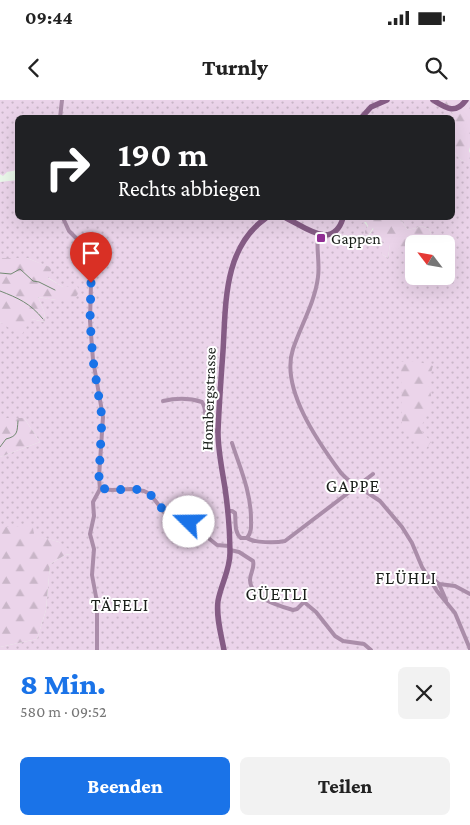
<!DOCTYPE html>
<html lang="de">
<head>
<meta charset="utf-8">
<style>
	:root { --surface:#fff; --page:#f2f2f2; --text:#222; --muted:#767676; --accent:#1a73e8 }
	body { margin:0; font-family:"Crimson Pro",serif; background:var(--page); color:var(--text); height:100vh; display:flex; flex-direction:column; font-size:19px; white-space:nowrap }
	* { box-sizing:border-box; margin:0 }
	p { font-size:16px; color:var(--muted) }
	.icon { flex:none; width:28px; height:28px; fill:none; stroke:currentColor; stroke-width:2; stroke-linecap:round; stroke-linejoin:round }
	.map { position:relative; height:550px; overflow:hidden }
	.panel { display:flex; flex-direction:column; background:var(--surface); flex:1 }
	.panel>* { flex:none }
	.top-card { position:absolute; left:15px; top:15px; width:440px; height:105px; border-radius:8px; box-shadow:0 5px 20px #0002; background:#202124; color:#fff; overflow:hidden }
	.needle { width:32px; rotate:301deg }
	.controls { position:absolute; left:405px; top:135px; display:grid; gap:10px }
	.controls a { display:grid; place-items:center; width:50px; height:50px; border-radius:8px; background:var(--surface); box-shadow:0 5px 20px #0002; font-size:25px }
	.pin { position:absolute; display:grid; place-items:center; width:42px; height:42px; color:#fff; margin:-51px -21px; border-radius:50% 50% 50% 0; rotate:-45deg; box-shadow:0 0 5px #0007 }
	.pin .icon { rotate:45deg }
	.me { position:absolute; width:55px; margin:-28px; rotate:292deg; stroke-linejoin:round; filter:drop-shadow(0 0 4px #0008) }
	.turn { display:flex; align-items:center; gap:18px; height:105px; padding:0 20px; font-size:22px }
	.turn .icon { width:65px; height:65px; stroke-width:2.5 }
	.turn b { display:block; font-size:35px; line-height:42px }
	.round { display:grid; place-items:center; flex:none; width:52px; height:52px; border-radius:8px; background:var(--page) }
	.head { display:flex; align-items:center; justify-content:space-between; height:85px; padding:0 20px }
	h1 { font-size:30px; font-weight:800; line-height:38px; color:var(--accent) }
	.button { display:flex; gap:10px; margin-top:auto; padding:10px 20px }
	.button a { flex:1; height:58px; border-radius:8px; background:var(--accent); color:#fff; font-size:20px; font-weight:800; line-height:58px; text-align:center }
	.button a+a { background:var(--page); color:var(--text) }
	.status { display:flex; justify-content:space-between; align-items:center; height:35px; padding:0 25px; background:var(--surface); direction:ltr }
	.status svg { height:14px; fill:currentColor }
	header { display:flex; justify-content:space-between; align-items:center; height:65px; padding:0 20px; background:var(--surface); font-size:22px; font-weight:800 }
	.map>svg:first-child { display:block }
	.grass { fill:url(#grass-dots) }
	.forest { fill:url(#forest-firs) }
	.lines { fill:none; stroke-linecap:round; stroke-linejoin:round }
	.stream { stroke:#728972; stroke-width:1 }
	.street { stroke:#aa8da9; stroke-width:4 }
	.secondary { stroke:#855c85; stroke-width:5.5 }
	.route { stroke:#1a73e8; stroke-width:9; stroke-dasharray:0 16.2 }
	.poi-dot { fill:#932f96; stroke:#fff; stroke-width:2 }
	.labels { text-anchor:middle; stroke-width:4; stroke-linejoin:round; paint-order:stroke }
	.poi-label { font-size:16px; fill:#1a1f1a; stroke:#fff; text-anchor:start }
	.street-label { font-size:16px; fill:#1a1f1a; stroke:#fff }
	.neighbourhood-label { font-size:18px; letter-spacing:1px; fill:#1a1f1a; stroke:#fff }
</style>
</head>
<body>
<div class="status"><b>09:44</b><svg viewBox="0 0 49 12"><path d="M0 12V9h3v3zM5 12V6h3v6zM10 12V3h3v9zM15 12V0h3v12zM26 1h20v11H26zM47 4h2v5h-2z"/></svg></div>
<header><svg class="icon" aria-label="back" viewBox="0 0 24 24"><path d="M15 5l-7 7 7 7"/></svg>Turnly<svg class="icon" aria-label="search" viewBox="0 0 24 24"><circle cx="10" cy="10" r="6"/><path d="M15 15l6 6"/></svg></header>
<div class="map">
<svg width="470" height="550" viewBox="0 0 470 550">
	<defs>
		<pattern id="grass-dots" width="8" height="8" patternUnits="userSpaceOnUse" patternTransform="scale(1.25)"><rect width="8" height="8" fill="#ebd4ea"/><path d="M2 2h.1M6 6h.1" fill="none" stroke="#c9b6c8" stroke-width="1.8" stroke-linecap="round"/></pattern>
		<pattern id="forest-firs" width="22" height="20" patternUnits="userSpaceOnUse" patternTransform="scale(1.25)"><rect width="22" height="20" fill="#ebd4ea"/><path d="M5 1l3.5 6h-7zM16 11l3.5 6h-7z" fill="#c9b6c8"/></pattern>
	</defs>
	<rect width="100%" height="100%" fill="#eaf8ea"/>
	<!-- grass -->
	<g class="grass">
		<polygon points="0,0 439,0 449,6 453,14 447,18 18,18 17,70 7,72 3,76 0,74"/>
		<path d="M 453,51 L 461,60 L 469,63 L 470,65 L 470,550 L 0,550 L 0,547 L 37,539 L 46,510 L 50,464 L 65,455 L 70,454 L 59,442 L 0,427 L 0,357 L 40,342 L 24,318 L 0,318 L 0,222 L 4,224 L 31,219 L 45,222 L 44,211 L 38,197 L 56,200 L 63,187 L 47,177 L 51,168 L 27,158 L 0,158 L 0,82 L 17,80 L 18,118 L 358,118 C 369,126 368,124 367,138 L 374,128 L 385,141 L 381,150 L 383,155 L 388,158 L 390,144 L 393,144 L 399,148 L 414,149 L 414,176 L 446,176 L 446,144 L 423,144 L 430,136 L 431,133 L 429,129 L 421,126 L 416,128 L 408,130 L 404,125 L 400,118 L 452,118 Z"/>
	</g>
	<!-- forest -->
	<g class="forest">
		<polygon points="439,0 470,0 470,47 469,51 470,53 470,65 468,63 461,60 453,51 452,18 447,17 453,14 449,6"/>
		<polygon points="358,118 400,118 404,125 408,130 416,128 421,126 429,129 431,133 430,136 423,144 414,144 414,149 404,153 399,148 394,156 393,145 390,144 388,158 383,155 380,150 385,141 378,136 373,128 366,139 365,131 368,126 366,122 361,123"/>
		<polygon points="0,158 27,158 52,168 48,178 63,187 77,186 80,191 73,201 56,200 38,197 44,211 45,222 31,219 21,236 0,222"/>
		<polygon points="416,261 433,266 428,283 431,295 429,311 420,329 431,342 425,350 402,326 401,262"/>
		<polygon points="0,318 24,318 40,342 0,357"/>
		<polygon points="30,426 33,428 34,435 59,442 71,451 70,454 65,455 50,464 46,510 37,539 0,547 0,427"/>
	</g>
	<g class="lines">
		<!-- stream -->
		<g class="stream">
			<polyline points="0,173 11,174 20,169 33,181 39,182 55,190"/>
			<path d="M 0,191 C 18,198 30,203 43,219"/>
			<path d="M 0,347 L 6,339 C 18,336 17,332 18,321"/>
		</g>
		<!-- street -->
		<g class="street">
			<polyline points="60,18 62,0"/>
			<polyline points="63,118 69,131 81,143 90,172 91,183 90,221 93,260 103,317 99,377 100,389 93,402 94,416 90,434 94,449 92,475 97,502 97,550"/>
			<path d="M 318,135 C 316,148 320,163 318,177 C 315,202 301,225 293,249 C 280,288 318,342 341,373 L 347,379 L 380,401 L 402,427 L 412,443 L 422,467 L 437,491 L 455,513 L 470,549"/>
			<path d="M 163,301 C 176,298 190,298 202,302 C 210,314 198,324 218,332"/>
			<polyline points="100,389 112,390 131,389 144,391 150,394 165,413 186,420 217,445 229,446"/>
			<path d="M 227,411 L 232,411 L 235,413 C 236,421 234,433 241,438 L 247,438 C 252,432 251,426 251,419 C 251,392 240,368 232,343"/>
			<path d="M 247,438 C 254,443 276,443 285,441 L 373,374"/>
			<path d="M 230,450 L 239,452 L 253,461 C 255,468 250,473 250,480 C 250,498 280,506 293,510 L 297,509 L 304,502 L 316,512 L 335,536 L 343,541 L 364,544 L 371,550"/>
			<polyline points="430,476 439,484 455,486 470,494"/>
			<polyline points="439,484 446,500"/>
		</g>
		<!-- secondary -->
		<g class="secondary">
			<path d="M 433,0 C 446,8 455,15 466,0"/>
			<polyline points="361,18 371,7 387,0"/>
			<path d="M 286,118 C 305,127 333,151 343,118"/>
			<path d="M 224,550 C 221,534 216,517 218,501 C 221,484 230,470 230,453 C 230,432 228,409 225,388 C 222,369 218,351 218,332 C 219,305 221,278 223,251 C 226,204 223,148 266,118"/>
		</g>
	</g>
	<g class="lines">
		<!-- route -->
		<polyline class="route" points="91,183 90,221 93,260 102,317 99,377 100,388 112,390 132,389 144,390 150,394 165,412 180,417 189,422"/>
	</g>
	<!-- markers -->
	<rect class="poi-dot" x="316" y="133" width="10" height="10" rx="2.5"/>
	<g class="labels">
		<!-- poi labels -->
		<g class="poi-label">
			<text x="331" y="144">Gappen</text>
		</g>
		<!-- street labels -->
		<g class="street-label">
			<text transform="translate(208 299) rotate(-88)" y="6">Hombergstrasse</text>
		</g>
		<!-- neighbourhood labels -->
		<g class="neighbourhood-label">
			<text x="353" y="392">GAPPE</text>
			<text x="406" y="484">FLÜHLI</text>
			<text x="277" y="500">GÜETLI</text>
			<text x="120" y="511">TÄFELI</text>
		</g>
	</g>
</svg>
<div class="controls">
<a><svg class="needle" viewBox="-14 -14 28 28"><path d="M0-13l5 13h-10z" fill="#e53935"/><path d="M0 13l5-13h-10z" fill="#767676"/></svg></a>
</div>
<div class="pin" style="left:91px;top:183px;background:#d93025"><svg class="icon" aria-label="arrive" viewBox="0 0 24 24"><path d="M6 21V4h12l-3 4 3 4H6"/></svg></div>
<svg class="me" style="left:189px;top:422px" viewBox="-20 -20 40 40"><circle r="19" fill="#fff"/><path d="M0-13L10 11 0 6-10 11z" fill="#1a73e8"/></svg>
<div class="top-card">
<div class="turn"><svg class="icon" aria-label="right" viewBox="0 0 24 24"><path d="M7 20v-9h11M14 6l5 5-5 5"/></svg><div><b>190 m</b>Rechts abbiegen</div></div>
</div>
</div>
<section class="panel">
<div class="head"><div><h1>8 Min.</h1><p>580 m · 09:52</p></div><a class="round"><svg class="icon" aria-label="close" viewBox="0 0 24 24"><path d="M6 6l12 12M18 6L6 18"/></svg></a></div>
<div class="button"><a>Beenden</a><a>Teilen</a></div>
</section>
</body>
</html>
